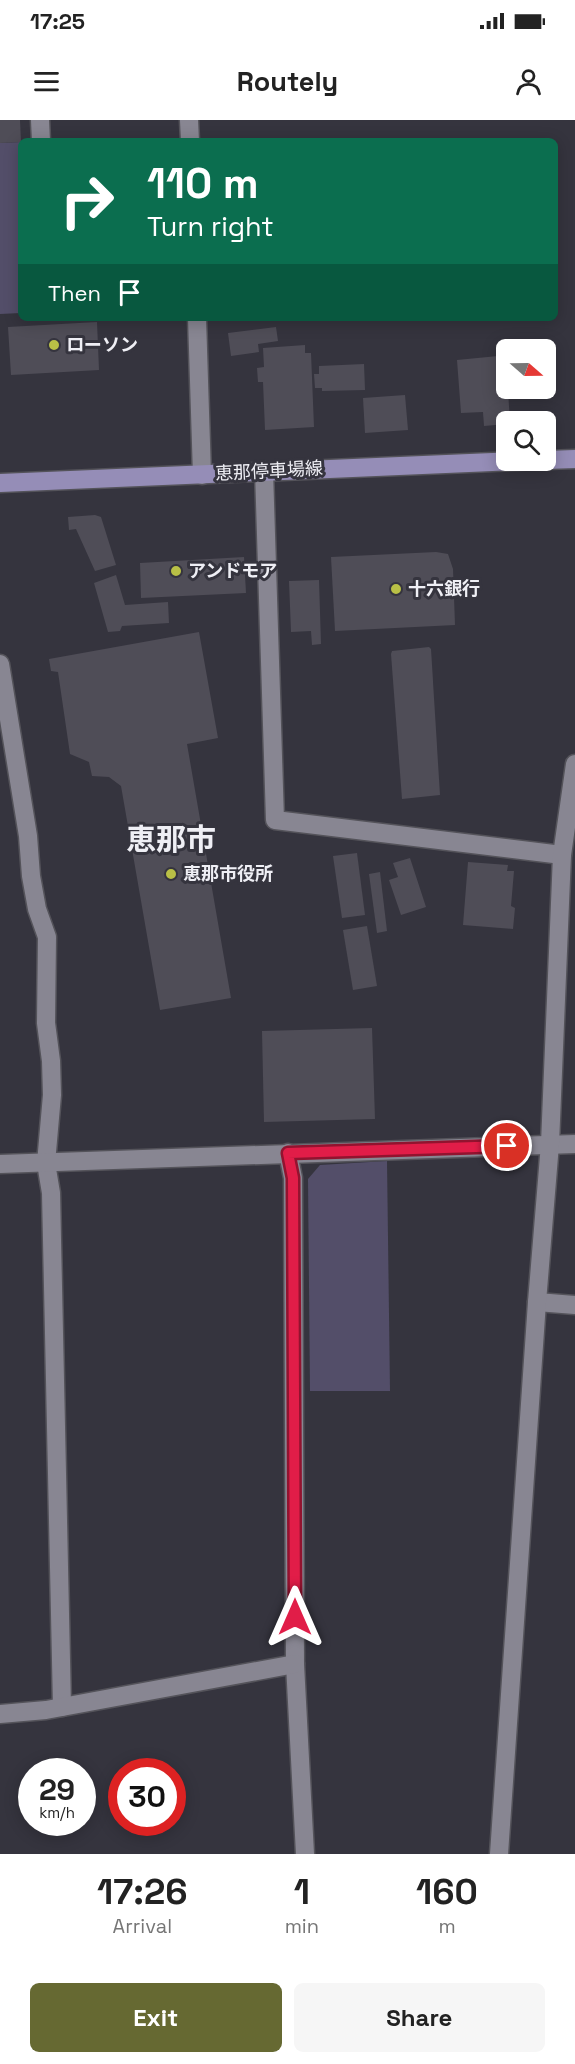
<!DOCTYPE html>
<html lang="en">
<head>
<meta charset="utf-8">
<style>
	:root { --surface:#fff; --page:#f6f6f6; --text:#222; --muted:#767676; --accent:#666932 }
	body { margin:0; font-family:"Space Grotesk","Noto Sans JP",sans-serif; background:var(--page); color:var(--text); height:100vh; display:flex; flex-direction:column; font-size:22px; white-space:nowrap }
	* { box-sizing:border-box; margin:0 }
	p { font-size:20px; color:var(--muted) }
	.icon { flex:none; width:33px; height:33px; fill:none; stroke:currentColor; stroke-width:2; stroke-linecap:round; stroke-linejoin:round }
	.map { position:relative; height:1734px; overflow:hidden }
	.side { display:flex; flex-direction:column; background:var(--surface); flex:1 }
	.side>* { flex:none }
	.guide { position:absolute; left:18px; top:18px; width:540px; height:183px; border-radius:9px; box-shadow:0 3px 15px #0003; background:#0b6e4f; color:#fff; overflow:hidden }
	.needle { width:39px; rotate:110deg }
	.controls { position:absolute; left:496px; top:219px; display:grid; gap:12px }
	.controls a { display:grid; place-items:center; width:60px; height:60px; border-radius:9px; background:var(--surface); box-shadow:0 3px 15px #0003; font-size:30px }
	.speed { position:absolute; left:18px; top:1638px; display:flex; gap:12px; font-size:30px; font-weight:700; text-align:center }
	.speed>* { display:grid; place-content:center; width:78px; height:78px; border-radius:50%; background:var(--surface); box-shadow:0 3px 15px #0003; line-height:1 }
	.speed small { font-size:15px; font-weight:400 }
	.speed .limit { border:9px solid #d22; background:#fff; color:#111 }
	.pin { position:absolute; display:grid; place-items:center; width:51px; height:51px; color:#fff; margin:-26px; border:3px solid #fff; border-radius:50%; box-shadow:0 2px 6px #0007 }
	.me { position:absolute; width:66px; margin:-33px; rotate:0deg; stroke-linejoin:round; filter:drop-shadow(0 0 4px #0008) }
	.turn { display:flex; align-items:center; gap:21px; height:126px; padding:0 30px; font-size:27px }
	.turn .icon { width:78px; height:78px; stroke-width:2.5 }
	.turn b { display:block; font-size:42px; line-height:51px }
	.then { display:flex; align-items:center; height:57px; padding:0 30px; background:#0003; gap:12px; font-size:22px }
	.eta { display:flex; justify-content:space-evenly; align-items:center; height:102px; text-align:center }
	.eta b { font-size:36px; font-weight:800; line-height:42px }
	.primary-button { display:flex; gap:12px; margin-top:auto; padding:12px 30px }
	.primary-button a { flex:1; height:69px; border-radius:9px; background:var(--accent); color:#fff; font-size:24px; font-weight:800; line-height:69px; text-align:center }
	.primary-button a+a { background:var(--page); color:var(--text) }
	.status { display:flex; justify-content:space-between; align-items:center; height:42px; padding:0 30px; background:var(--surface); direction:ltr }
	.status svg { height:16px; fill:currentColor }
	header { display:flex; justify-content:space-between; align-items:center; height:78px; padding:0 30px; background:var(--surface); font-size:27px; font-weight:800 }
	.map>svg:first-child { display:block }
	.green { fill:#534e69 }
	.building { fill:#4f4d57 }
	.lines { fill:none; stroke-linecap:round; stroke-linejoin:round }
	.minor-casing { stroke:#54535a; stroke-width:21 }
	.major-casing { stroke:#54535a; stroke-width:21 }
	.minor { stroke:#888692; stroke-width:18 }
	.major { stroke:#958db7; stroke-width:18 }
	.route-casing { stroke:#92132f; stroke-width:15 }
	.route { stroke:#e11d48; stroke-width:10 }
	.poi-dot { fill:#b9c046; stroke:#35343e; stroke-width:2 }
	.labels { text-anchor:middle; stroke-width:6; stroke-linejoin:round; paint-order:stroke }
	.poi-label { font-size:18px; font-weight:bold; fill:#efeff5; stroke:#35343e; text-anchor:start }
	.street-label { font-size:18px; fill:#efeff5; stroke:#35343e }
	.town-label { font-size:30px; font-weight:bold; fill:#efeff5; stroke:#35343e }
</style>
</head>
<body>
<div class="status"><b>17:25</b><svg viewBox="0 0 49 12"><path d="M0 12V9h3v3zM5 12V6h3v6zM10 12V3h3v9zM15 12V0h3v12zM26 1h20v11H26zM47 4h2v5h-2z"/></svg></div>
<header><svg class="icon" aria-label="menu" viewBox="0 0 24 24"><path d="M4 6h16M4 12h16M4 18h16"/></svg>Routely<svg class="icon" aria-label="person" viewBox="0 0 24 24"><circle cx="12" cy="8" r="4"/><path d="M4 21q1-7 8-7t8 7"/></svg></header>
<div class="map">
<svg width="575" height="1734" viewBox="0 0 575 1734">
	<rect width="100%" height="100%" fill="#35343e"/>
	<!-- green -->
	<g class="green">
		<polygon points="21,22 21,193 0,194 0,23"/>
		<polygon points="387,1041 390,1271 310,1271 308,1059 320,1045"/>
	</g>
	<!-- building -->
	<g class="building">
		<polygon points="0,0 20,0 21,22 0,23"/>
		<polygon points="97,202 99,250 11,255 8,207"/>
		<polygon points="276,207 278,221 258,224 259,232 231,236 228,213"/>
		<polygon points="305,225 305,233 311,233 314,307 265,310 263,262 258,262 257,248 264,247 263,228"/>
		<polygon points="498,236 498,240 506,239 510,302 507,302 507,304 484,306 483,292 461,293 457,240"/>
		<polygon points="364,244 365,270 322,271 322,268 315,268 314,254 319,254 319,246"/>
		<polygon points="405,275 408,310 365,313 363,278"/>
		<polygon points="95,395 101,397 116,445 95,451 76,409 69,410 68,397"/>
		<polygon points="436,432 448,434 453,449 455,505 335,511 331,437"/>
		<polygon points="244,437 246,473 141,478 140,443"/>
		<polygon points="116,455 125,485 168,482 169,503 122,506 120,511 108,512 94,463"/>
		<polygon points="319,460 321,524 312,525 311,511 291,512 289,461"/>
		<polygon points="199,512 218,618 187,624 231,878 160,890 121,666 109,657 92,656 89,642 70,634 58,552 51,551 49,539"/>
		<polygon points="429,527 431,529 440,675 402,679 391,534 392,531"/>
		<polygon points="357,733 365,795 342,798 333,736"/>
		<polygon points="410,738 426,787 401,795 389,760 398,757 393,743"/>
		<polygon points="468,742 508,745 507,751 514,751 511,786 515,788 513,809 463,805"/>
		<polygon points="380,752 387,811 377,813 369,754"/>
		<polygon points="367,806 377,866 353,870 343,810"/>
		<polygon points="372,908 375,999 264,1002 262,911"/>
	</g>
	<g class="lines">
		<defs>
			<g id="minor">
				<polyline points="40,0 41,21"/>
				<polyline points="189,0 190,21"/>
				<polyline points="197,198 202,355"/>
				<polyline points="264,351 275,700 562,735"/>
				<polyline points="0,544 28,716 31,756 37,789 47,817 46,903 51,941 52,975 46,1043 51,1073 62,1587"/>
				<polyline points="288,1033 293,1058 295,1544 305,1734"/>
				<polyline points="0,1044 575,1024"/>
				<polyline points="537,1182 575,1185"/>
				<polyline points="0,1594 46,1590 295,1544"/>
				<polyline points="499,1734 537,1182 550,1024 562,735 575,644"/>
			</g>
			<g id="major">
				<polyline points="546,340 575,339"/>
				<polyline points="0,363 538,340"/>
			</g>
		</defs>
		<!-- minor casing -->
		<use href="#minor" class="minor-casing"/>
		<!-- major casing -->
		<use href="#major" class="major-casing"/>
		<!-- minor -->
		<use href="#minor" class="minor"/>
		<!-- major -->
		<use href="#major" class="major"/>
	</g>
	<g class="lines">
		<defs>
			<polyline id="route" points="295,1497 293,1058 288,1033 507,1026"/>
		</defs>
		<!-- route casing -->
		<use href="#route" class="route-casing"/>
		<!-- route -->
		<use href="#route" class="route"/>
	</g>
	<!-- markers -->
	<g class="poi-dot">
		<circle cx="54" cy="225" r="6"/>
		<circle cx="176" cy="451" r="6"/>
		<circle cx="396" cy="469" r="6"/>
		<circle cx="171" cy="754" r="6"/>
	</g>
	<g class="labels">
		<!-- poi labels -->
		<g class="poi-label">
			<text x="66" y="231">ローソン</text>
			<text x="188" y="457">アンドモア</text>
			<text x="408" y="475">十六銀行</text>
			<text x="183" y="760">恵那市役所</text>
		</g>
		<!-- street labels -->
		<g class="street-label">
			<text transform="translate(269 351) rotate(-3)" y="6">恵那停車場線</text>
		</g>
		<!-- town labels -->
		<g class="town-label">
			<text x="171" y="730">恵那市</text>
		</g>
	</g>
</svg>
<div class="controls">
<a><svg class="needle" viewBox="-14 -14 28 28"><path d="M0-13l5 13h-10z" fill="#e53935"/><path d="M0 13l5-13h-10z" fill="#767676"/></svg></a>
<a><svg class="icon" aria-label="search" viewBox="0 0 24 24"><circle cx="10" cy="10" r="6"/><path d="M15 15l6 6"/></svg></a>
</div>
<div class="speed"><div>29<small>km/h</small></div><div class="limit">30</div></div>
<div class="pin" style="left:507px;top:1026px;background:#d93025"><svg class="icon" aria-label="arrive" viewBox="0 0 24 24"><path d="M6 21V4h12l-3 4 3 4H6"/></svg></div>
<svg class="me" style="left:295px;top:1497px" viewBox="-20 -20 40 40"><path d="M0-17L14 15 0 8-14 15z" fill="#e11d48" stroke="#fff" stroke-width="4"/></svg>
<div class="guide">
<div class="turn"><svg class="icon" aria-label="right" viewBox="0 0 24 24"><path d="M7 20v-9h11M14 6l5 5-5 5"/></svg><div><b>110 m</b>Turn right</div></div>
<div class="then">Then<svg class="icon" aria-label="arrive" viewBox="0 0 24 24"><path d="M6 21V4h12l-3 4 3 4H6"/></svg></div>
</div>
</div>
<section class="side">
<div class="eta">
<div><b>17:26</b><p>Arrival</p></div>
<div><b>1</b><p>min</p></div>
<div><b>160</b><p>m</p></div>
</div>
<div class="primary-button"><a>Exit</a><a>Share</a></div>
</section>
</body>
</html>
